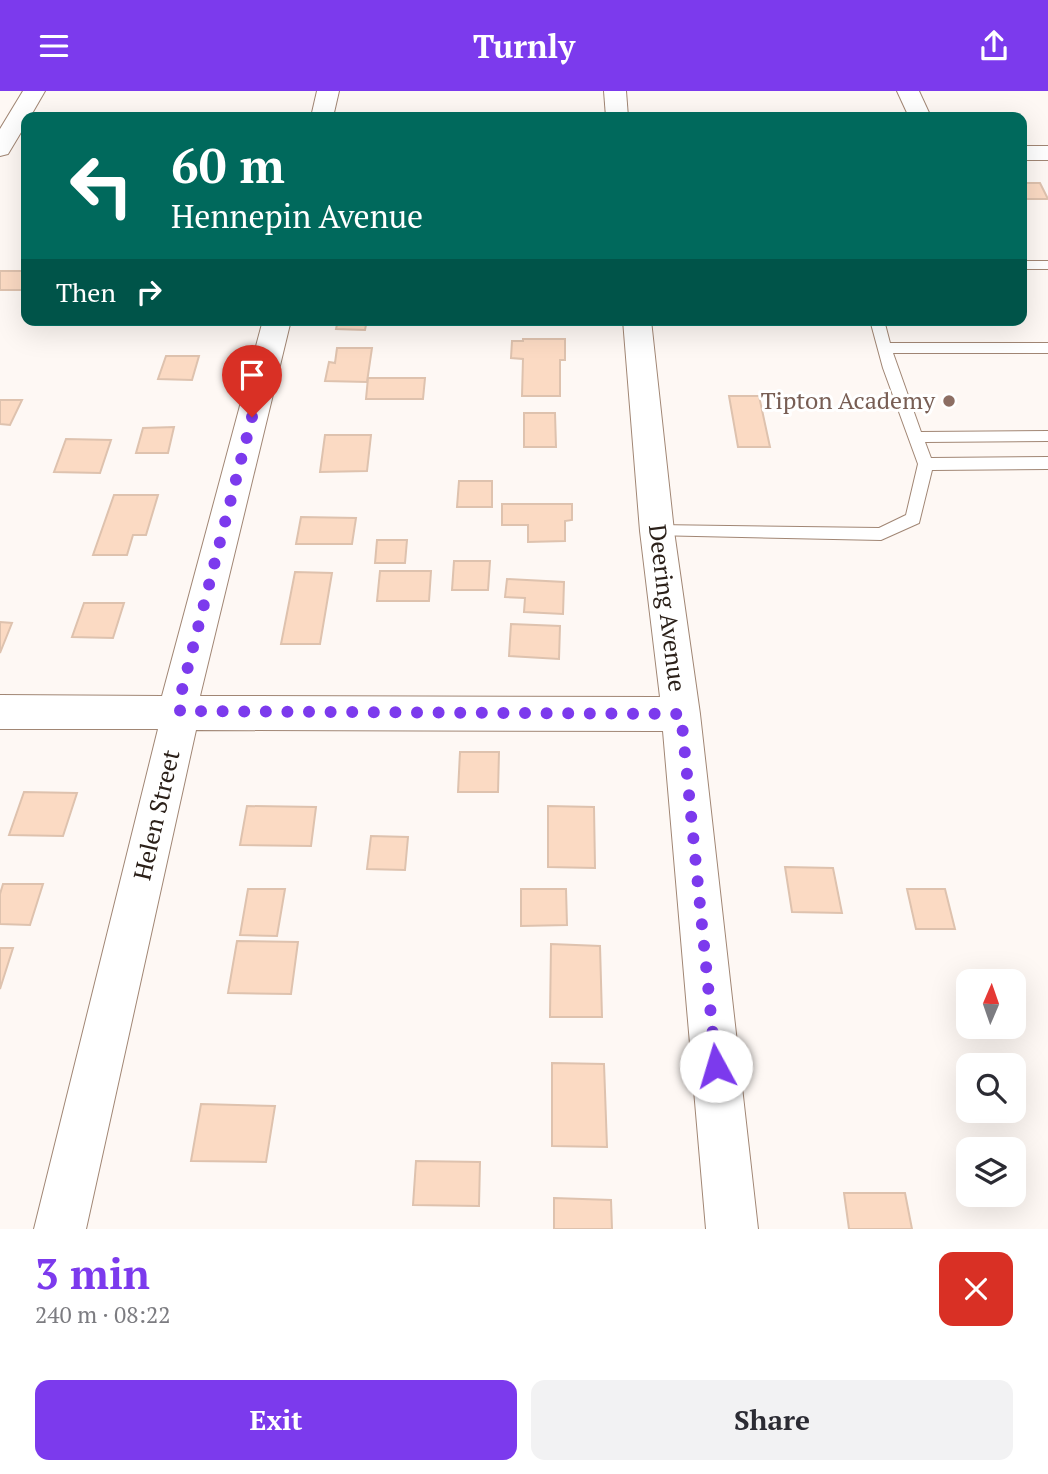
<!DOCTYPE html>
<html lang="en">
<head>
<meta charset="utf-8">
<style>
	:root { --surface:#fff; --page:#f2f2f3; --text:#2b2b33; --muted:#7c7c81; --accent:#7c3aed }
	body { margin:0; font-family:"PT Serif",serif; background:var(--page); color:var(--text); height:100vh; display:flex; flex-direction:column; font-size:26px; white-space:nowrap }
	* { box-sizing:border-box; margin:0 }
	p { font-size:23px; color:var(--muted) }
	.icon { flex:none; width:38px; height:38px; fill:none; stroke:currentColor; stroke-width:2; stroke-linecap:round; stroke-linejoin:round }
	.map { position:relative; height:1138px; overflow:hidden }
	.side { display:flex; flex-direction:column; background:var(--surface); flex:1 }
	.side>* { flex:none }
	.banner { position:absolute; left:21px; top:21px; width:1006px; height:214px; border-radius:14px; box-shadow:0 7px 28px #0002; background:#00695c; color:#fff; overflow:hidden }
	.needle { width:46px; rotate:2deg }
	.controls { position:absolute; left:956px; top:878px; display:grid; gap:14px }
	.controls a { display:grid; place-items:center; width:70px; height:70px; border-radius:14px; background:var(--surface); box-shadow:0 7px 28px #0002; font-size:35px }
	.pin { position:absolute; display:grid; place-items:center; width:60px; height:60px; color:#fff; margin:-72px -30px; border-radius:50% 50% 50% 0; rotate:-45deg; box-shadow:0 0 7px #0007 }
	.pin .icon { rotate:45deg }
	.me { position:absolute; width:77px; margin:-38px; rotate:354deg; stroke-linejoin:round; filter:drop-shadow(0 0 5px #0008) }
	.turn { display:flex; align-items:center; gap:24px; height:147px; padding:0 35px; font-size:32px }
	.turn .icon { width:91px; height:91px; stroke-width:2.5 }
	.turn b { display:block; font-size:49px; line-height:60px }
	.then { display:flex; align-items:center; height:66px; padding:0 35px; background:#0003; gap:14px; font-size:26px }
	.round { display:grid; place-items:center; flex:none; width:74px; height:74px; border-radius:14px; background:var(--page) }
	.summary { display:flex; align-items:center; justify-content:space-between; height:119px; padding:0 35px }
	h1 { font-size:42px; font-weight:600; line-height:52px; color:var(--accent) }
	.action { display:flex; gap:14px; margin-top:auto; padding:14px 35px }
	.action a { flex:1; height:80px; border-radius:14px; background:var(--accent); color:#fff; font-size:28px; font-weight:600; line-height:80px; text-align:center }
	.action a+a { background:var(--page); color:var(--text) }
	header { display:flex; justify-content:space-between; align-items:center; height:91px; padding:0 35px; background:var(--accent); color:#fff; font-size:32px; font-weight:600 }
	.map>svg:first-child { display:block }
	.building { fill:#fbdac3; stroke:#dec2ae; stroke-width:2 }
	.lines { fill:none; stroke-linecap:round; stroke-linejoin:round }
	.lane-casing { stroke:#a18674; stroke-width:2 }
	.street-casing { stroke:#a18674; stroke-width:2 }
	.lane { fill:#fff; fill-rule:evenodd }
	.street { fill:#fff; fill-rule:evenodd }
	.route { stroke:#7c3aed; stroke-width:12; stroke-dasharray:0 21.6 }
	.education-dot { fill:#8d6e63; stroke:#fff; stroke-width:2.5 }
	.labels { text-anchor:middle; stroke-width:6; stroke-linejoin:round; paint-order:stroke }
	.education-label { font-size:24px; fill:#785e54; stroke:#fff; text-anchor:end }
	.street-label { font-size:24px; fill:#2b2019; stroke:#fff }
</style>
</head>
<body>
<header><svg class="icon" aria-label="menu" viewBox="0 0 24 24"><path d="M4 6h16M4 12h16M4 18h16"/></svg>Turnly<svg class="icon" aria-label="share" viewBox="0 0 24 24"><path d="M12 15V3M7 8l5-5 5 5M5 13v7h14v-7"/></svg></header>
<div class="map">
<svg width="1048" height="1138" viewBox="0 0 1048 1138">
	<rect width="100%" height="100%" fill="#fef8f4"/>
	<!-- building -->
	<g class="building">
		<polygon points="1022,92 1040,92 1048,108 1022,108"/>
		<polygon points="0,180 26,180 24,199 0,199"/>
		<polygon points="338,229 367,229 365,239 336,238"/>
		<polygon points="523,248 565,248 565,269 560,269 560,305 522,305 523,268 511,267 512,250 523,250"/>
		<polygon points="337,257 372,257 367,291 325,290 329,271 335,272"/>
		<polygon points="166,265 199,265 192,289 158,288"/>
		<polygon points="368,287 425,287 423,308 366,308"/>
		<polygon points="729,305 759,305 770,356 738,356"/>
		<polygon points="0,309 22,309 10,334 0,333"/>
		<polygon points="524,322 555,322 556,356 524,356"/>
		<polygon points="174,336 168,362 136,362 143,337"/>
		<polygon points="325,344 371,344 367,380 320,381"/>
		<polygon points="66,348 111,349 100,382 54,381"/>
		<polygon points="459,390 492,390 492,416 457,416"/>
		<polygon points="114,404 158,404 146,444 133,444 127,464 93,464"/>
		<polygon points="502,413 572,413 572,429 565,430 565,450 528,451 528,434 502,434"/>
		<polygon points="301,426 356,427 352,453 296,453"/>
		<polygon points="377,449 407,449 405,472 375,472"/>
		<polygon points="454,470 490,470 488,499 452,499"/>
		<polygon points="380,480 431,480 429,510 377,510"/>
		<polygon points="295,481 332,482 320,553 281,553"/>
		<polygon points="507,488 564,491 563,523 524,521 525,507 505,506"/>
		<polygon points="84,512 124,512 113,547 72,546"/>
		<polygon points="0,531 12,532 0,562"/>
		<polygon points="511,533 560,535 559,568 509,565"/>
		<polygon points="460,661 499,661 498,701 458,701"/>
		<polygon points="24,701 77,702 63,745 9,744"/>
		<polygon points="247,715 316,716 311,755 240,754"/>
		<polygon points="548,715 594,716 595,777 548,776"/>
		<polygon points="371,745 408,746 405,779 367,778"/>
		<polygon points="785,776 833,777 842,822 792,821"/>
		<polygon points="3,793 43,793 30,834 0,833 0,803"/>
		<polygon points="248,798 285,798 277,845 240,844"/>
		<polygon points="521,798 566,798 567,834 521,835"/>
		<polygon points="907,798 945,798 955,838 916,838"/>
		<polygon points="237,850 298,851 291,903 228,902"/>
		<polygon points="551,853 600,855 602,926 550,926"/>
		<polygon points="0,857 13,857 0,898"/>
		<polygon points="552,972 604,973 607,1056 552,1055"/>
		<polygon points="201,1013 275,1015 266,1071 191,1070"/>
		<polygon points="416,1070 480,1071 479,1115 413,1114"/>
		<polygon points="844,1102 905,1102 912,1138 849,1138"/>
		<polygon points="554,1107 611,1109 612,1138 554,1138"/>
	</g>
	<g class="lines">
		<defs>
			<g id="lane">
				<rect x="1022" y="170" width="26" height="8"/>
				<polygon points="870,229 884,229 890,252 1048,252 1048,262 893,262 921,341 1048,340 1048,350 925,351 931,367 1048,366 1048,378 932,379 919,432 881,449 651,444 649,440 651,436 657,434 879,437 906,424 918,373 883,277"/>
			</g>
			<g id="street">
				<polygon points="23,0 45,0 30,26 26,26 26,33 8,63 0,65 0,38"/>
				<polygon points="317,0 339,0 333,26 311,26"/>
				<polygon points="604,0 626,0 628,26 606,26"/>
				<polygon points="897,0 919,0 931,26 909,26"/>
				<rect x="1022" y="55" width="26" height="14"/>
				<polygon points="263,229 291,229 200,605 660,606 640,440 623,229 651,229 674,440 700,623 758,1138 706,1138 663,640 196,639 86,1138 34,1138 158,638 0,638 0,604 162,605"/>
			</g>
		</defs>
		<!-- lane casing -->
		<use href="#lane" class="lane-casing"/>
		<!-- street casing -->
		<use href="#street" class="street-casing"/>
		<!-- lane -->
		<use href="#lane" class="lane"/>
		<!-- street -->
		<use href="#street" class="street"/>
	</g>
	<g class="lines">
		<!-- route -->
		<polyline class="route" points="252,326 181,603 180,620 681,623 716,975"/>
	</g>
	<!-- markers -->
	<circle class="education-dot" cx="949" cy="310" r="7"/>
	<g class="labels">
		<!-- education labels -->
		<g class="education-label">
			<text x="935" y="318">Tipton Academy</text>
		</g>
		<!-- street labels -->
		<g class="street-label">
			<text transform="translate(667 517) rotate(83)" y="8">Deering Avenue</text>
			<text transform="translate(157 724) rotate(-77)" y="8">Helen Street</text>
		</g>
	</g>
</svg>
<div class="controls">
<a><svg class="needle" viewBox="-14 -14 28 28"><path d="M0-13l5 13h-10z" fill="#e53935"/><path d="M0 13l5-13h-10z" fill="#7c7c81"/></svg></a>
<a><svg class="icon" aria-label="search" viewBox="0 0 24 24"><circle cx="10" cy="10" r="6"/><path d="M15 15l6 6"/></svg></a>
<a><svg class="icon" aria-label="layers" viewBox="0 0 24 24"><path d="M12 4l9 5-9 5-9-5zM3 14l9 5 9-5"/></svg></a>
</div>
<div class="pin" style="left:252px;top:326px;background:#d93025"><svg class="icon" aria-label="arrive" viewBox="0 0 24 24"><path d="M6 21V4h12l-3 4 3 4H6"/></svg></div>
<svg class="me" style="left:716px;top:975px" viewBox="-20 -20 40 40"><circle r="19" fill="#fff"/><path d="M0-13L10 11 0 6-10 11z" fill="#7c3aed"/></svg>
<div class="banner">
<div class="turn"><svg class="icon" aria-label="left" viewBox="0 0 24 24"><path d="M17 20v-9H6M10 6l-5 5 5 5"/></svg><div><b>60 m</b>Hennepin Avenue</div></div>
<div class="then">Then<svg class="icon" aria-label="right" viewBox="0 0 24 24"><path d="M7 20v-9h11M14 6l5 5-5 5"/></svg></div>
</div>
</div>
<section class="side">
<div class="summary"><div><h1>3 min</h1><p>240 m · 08:22</p></div><a class="round" style="background:#d93025;color:#fff"><svg class="icon" aria-label="close" viewBox="0 0 24 24"><path d="M6 6l12 12M18 6L6 18"/></svg></a></div>
<div class="action"><a>Exit</a><a>Share</a></div>
</section>
</body>
</html>
